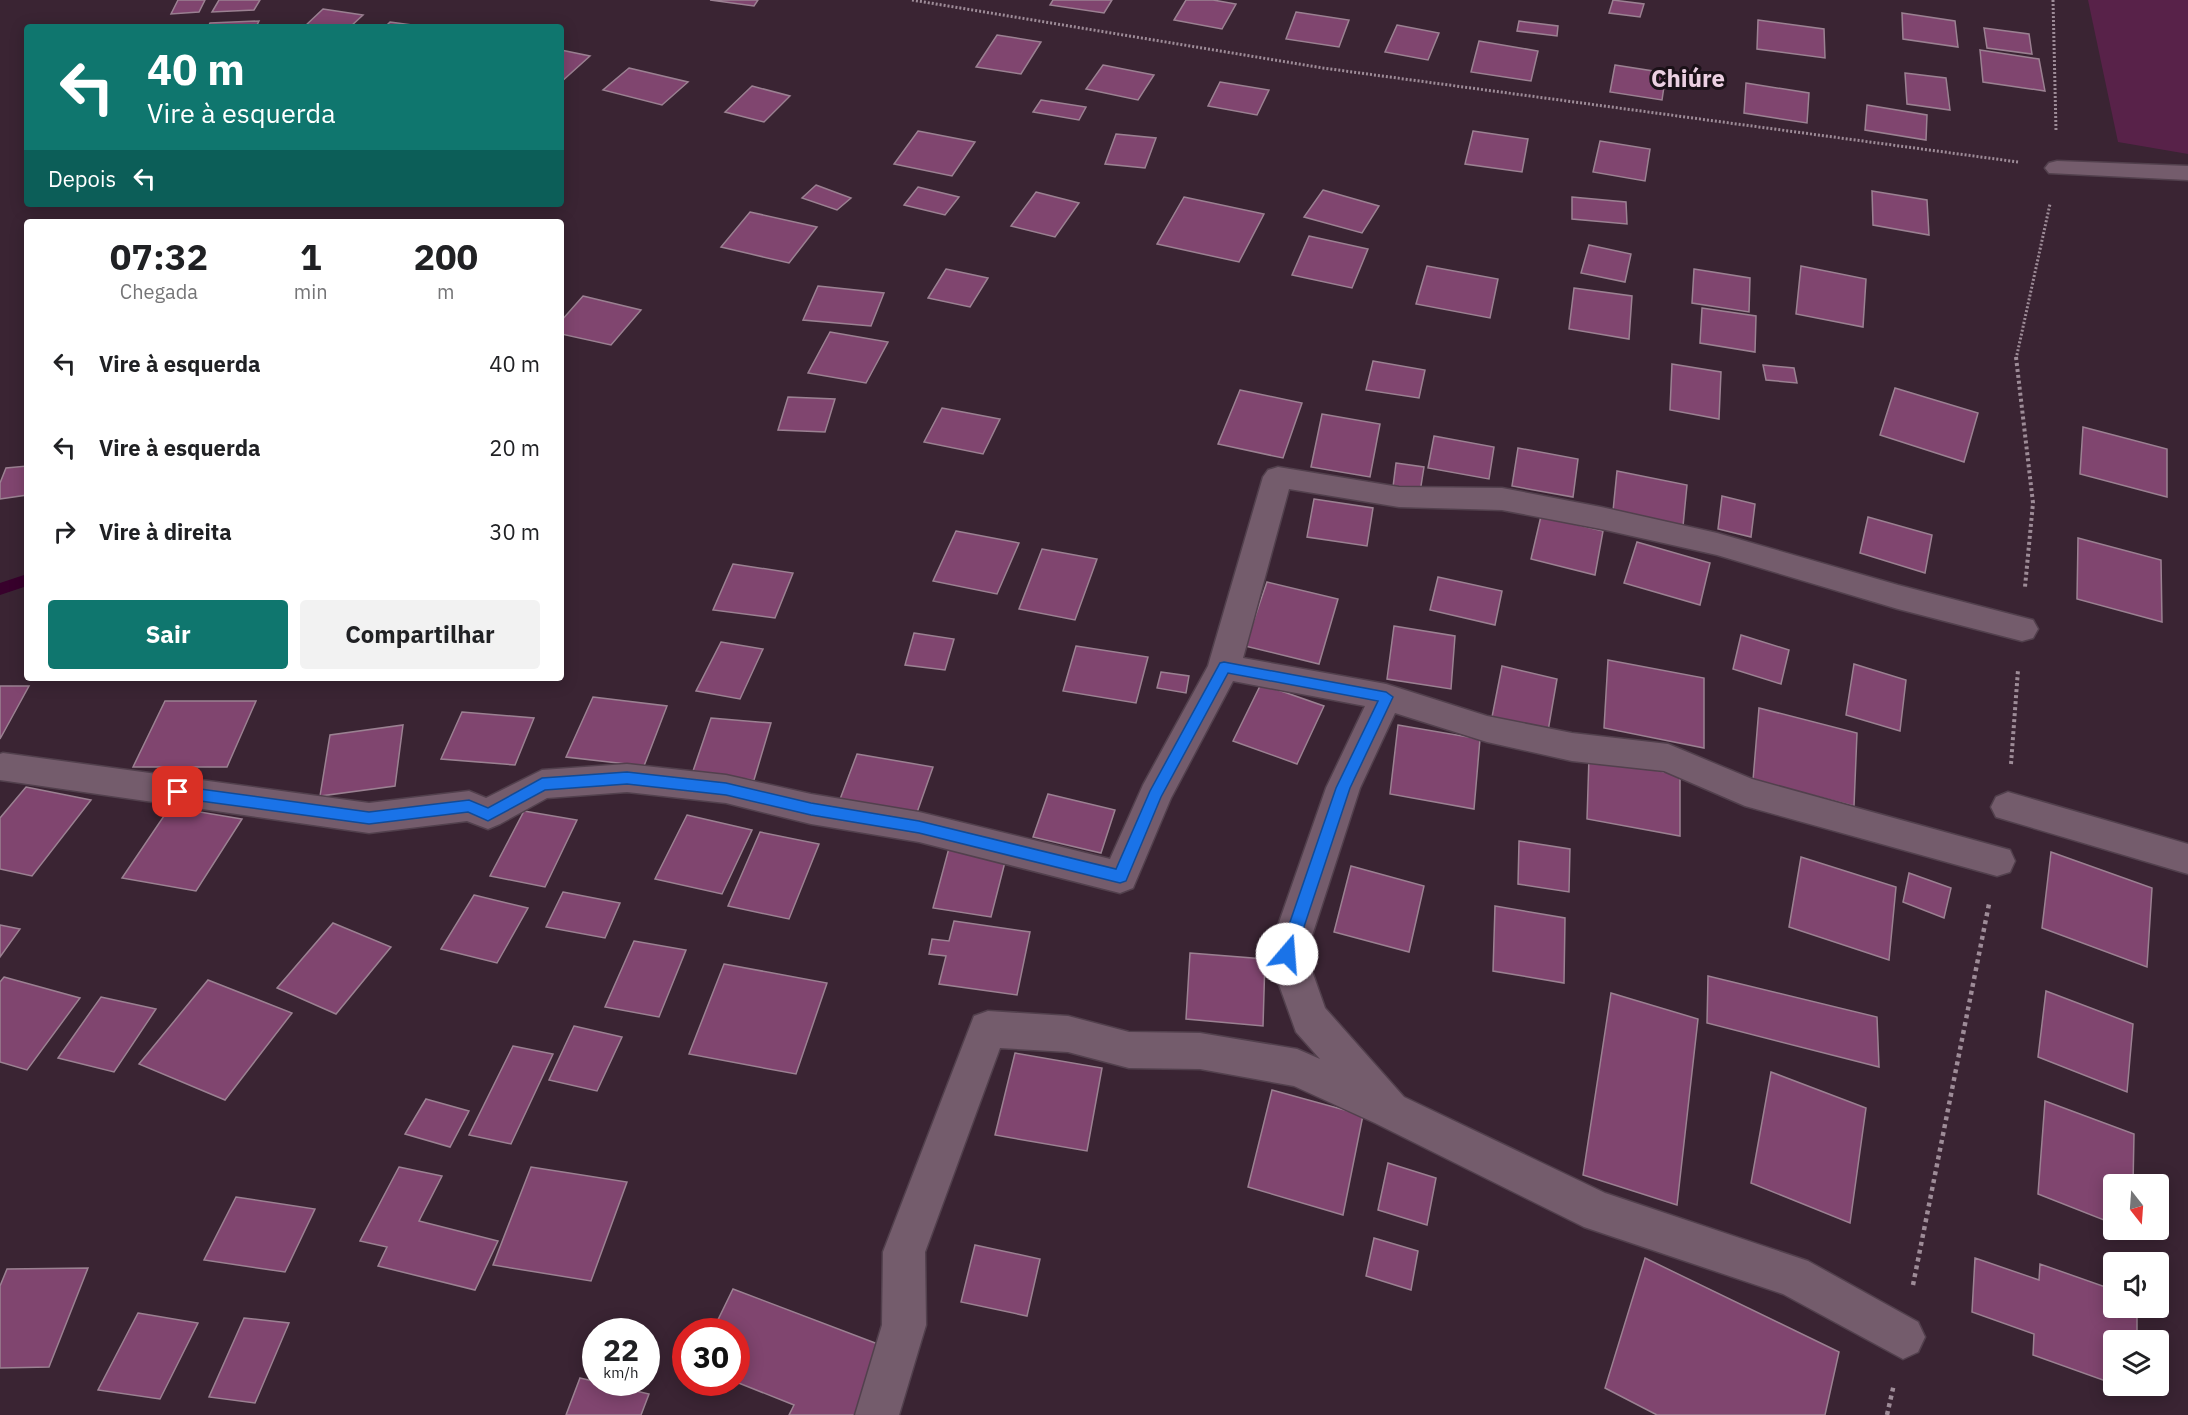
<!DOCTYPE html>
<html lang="pt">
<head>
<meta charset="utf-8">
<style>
	:root { --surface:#fff; --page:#f2f2f2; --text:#202124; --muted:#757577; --accent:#0f766e }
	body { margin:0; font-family:"IBM Plex Sans",sans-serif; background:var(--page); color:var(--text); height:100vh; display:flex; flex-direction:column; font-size:22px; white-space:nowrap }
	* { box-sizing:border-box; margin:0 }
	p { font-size:20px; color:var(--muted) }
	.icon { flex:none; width:33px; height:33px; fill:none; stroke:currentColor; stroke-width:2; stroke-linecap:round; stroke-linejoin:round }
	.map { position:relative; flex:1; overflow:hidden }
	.sheet { position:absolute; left:24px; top:219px; width:540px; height:462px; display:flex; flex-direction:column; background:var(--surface); border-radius:6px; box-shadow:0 3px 15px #0003 }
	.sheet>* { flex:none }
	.guide { position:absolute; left:24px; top:24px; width:540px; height:183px; border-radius:6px; box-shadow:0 3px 15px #0003; background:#0f766e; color:#fff; overflow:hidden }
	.needle { width:39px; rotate:163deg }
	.controls { position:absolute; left:2103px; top:1174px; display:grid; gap:12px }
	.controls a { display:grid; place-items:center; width:66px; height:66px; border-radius:6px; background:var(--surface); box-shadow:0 3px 15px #0003; font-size:30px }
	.speed { position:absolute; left:582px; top:1318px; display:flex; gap:12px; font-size:30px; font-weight:700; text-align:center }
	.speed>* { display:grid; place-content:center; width:78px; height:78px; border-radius:50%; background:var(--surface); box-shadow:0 3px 15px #0003; line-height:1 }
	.speed small { font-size:15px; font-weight:400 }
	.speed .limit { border:9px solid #d22; background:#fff; color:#111 }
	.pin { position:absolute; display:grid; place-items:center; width:51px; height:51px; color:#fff; margin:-26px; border-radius:12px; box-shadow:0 3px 9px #0006 }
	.me { position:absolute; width:66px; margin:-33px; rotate:18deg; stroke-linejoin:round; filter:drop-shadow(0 0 4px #0008) }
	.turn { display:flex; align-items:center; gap:21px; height:126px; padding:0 24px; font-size:27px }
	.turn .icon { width:78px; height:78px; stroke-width:2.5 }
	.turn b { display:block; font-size:42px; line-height:51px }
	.then { display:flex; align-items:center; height:57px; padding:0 24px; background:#0003; gap:12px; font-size:22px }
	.eta { display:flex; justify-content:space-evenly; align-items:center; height:102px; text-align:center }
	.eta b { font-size:36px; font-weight:800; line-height:42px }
	.action { display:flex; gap:12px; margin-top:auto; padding:12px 24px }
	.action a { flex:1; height:69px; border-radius:6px; background:var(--accent); color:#fff; font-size:24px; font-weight:800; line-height:69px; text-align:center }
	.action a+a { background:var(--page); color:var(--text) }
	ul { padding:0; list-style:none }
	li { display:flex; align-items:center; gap:18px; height:84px; padding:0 24px }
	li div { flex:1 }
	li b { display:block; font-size:22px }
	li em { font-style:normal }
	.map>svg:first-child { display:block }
	.green { fill:#582249 }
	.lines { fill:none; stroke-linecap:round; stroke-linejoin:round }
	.stream { fill:#38012c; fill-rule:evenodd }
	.building { fill:#80456f; stroke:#9b8192; stroke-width:1.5 }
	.street-casing { stroke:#52404d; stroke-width:3 }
	.path-far2 { stroke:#9e8c98; stroke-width:3; stroke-dasharray:2 2; stroke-linecap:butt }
	.path-far1 { stroke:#9e8c98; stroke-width:4; stroke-dasharray:3 3; stroke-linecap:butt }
	.path { stroke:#9e8c98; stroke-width:4.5; stroke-dasharray:4 4; stroke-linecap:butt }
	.street { fill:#745c6c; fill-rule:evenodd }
	.route { fill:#1a73e8; stroke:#114b97; stroke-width:1.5 }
	.labels { text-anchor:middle; stroke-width:6; stroke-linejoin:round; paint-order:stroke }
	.far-town-label { font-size:24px; font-weight:bold; fill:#ecd0e2; stroke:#1b1118 }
</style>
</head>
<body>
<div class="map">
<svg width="2188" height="1415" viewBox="0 0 2188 1415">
	<rect width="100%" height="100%" fill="#3a2433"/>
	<!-- green -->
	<polygon class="green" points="2088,0 2188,0 2188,154 2118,142"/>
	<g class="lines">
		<!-- stream -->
		<polygon class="stream" points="27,574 27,586 0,595 0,583"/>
	</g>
	<!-- building -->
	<g class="building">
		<polygon points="178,0 205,0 199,12 171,14"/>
		<polygon points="219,0 260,0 254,10 212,12"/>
		<polygon points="710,0 758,0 754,6"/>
		<polygon points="1053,0 1112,0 1104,13 1050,5"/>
		<polygon points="1186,0 1213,0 1236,4 1222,29 1174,20"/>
		<polygon points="1613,0 1644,4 1640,17 1609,13"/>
		<polygon points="323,9 363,15 350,27 304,27"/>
		<polygon points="1296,12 1349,20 1339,47 1286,39"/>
		<polygon points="1902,13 1955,21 1958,47 1903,39"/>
		<polygon points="1758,20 1824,29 1825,58 1757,49"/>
		<polygon points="259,21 256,27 208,27 210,23"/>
		<polygon points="1519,21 1558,26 1557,36 1517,31"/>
		<polygon points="390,22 427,27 385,27"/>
		<polygon points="1397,25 1439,33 1428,60 1385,52"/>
		<polygon points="1984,28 2029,34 2032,54 1987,48"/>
		<polygon points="997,35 1041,42 1021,74 976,67"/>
		<polygon points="1479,41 1538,51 1531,81 1471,72"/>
		<polygon points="561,50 590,56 561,82"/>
		<polygon points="1980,50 2039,59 2045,91 1983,82"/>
		<polygon points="1103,65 1154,75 1138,100 1086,89"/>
		<polygon points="1615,65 1666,73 1662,100 1610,92"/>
		<polygon points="629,68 688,82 662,105 603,90"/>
		<polygon points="1905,73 1946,78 1950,110 1907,104"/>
		<polygon points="1220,82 1269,90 1257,115 1208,106"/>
		<polygon points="1746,83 1809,93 1807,123 1744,113"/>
		<polygon points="752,86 790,96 764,122 725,112"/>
		<polygon points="1041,100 1086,107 1079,120 1033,112"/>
		<polygon points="1867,105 1927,115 1926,140 1865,130"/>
		<polygon points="918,131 975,142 952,176 894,164"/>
		<polygon points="1473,131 1528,139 1522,172 1465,164"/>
		<polygon points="1116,134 1156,138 1145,168 1105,164"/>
		<polygon points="1600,141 1650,149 1645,181 1593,172"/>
		<polygon points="816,185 851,198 837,210 802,198"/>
		<polygon points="918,187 959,197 945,215 904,205"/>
		<polygon points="1323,190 1379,206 1362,233 1304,217"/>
		<polygon points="1872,191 1927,200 1929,235 1873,225"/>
		<polygon points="1036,192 1079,203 1055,237 1011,226"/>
		<polygon points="1184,197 1264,214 1239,262 1157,244"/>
		<polygon points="1572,197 1626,202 1627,224 1572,219"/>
		<polygon points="750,212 817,227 789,263 721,247"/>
		<polygon points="1309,236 1368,249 1352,288 1292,275"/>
		<polygon points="1589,245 1631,254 1625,282 1581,273"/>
		<polygon points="1427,266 1498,279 1490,318 1416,304"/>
		<polygon points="1801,266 1866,279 1863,327 1796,314"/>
		<polygon points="946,269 988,278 970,307 928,298"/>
		<polygon points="1694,269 1750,278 1749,312 1692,303"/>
		<polygon points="818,286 884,293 871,326 803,320"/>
		<polygon points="1574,288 1632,296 1629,339 1569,329"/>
		<polygon points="583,296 641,310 611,345 561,334 561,321"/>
		<polygon points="1702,308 1756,316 1755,352 1700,343"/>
		<polygon points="830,332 888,342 866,383 808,373"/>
		<polygon points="1373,361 1425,370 1419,398 1366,390"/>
		<polygon points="1672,364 1721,372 1719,419 1670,410"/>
		<polygon points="1763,365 1794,368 1797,383 1766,380"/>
		<polygon points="1895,388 1978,413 1964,462 1880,435"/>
		<polygon points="1240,390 1302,403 1283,458 1218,444"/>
		<polygon points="788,397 835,399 825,432 778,430"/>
		<polygon points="942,408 1000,419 983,454 924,442"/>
		<polygon points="1322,414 1380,424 1370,477 1311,467"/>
		<polygon points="2083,427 2167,449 2167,497 2080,474"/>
		<polygon points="1434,436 1494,447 1489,479 1428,468"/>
		<polygon points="1518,448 1578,459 1573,497 1512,486"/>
		<polygon points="1396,463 1424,467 1420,492 1393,487"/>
		<polygon points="27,466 27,495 0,499 0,483 6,468"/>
		<polygon points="1617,471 1687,485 1683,526 1613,511"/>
		<polygon points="1722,496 1755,504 1751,537 1718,529"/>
		<polygon points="1314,499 1373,508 1367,546 1307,537"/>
		<polygon points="1541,516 1603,531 1595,575 1531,559"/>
		<polygon points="1868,517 1932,535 1925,573 1860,553"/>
		<polygon points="956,531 1019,543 997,594 933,581"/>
		<polygon points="2078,538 2161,560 2162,622 2077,599"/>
		<polygon points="1637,542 1710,563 1700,605 1624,583"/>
		<polygon points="1042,549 1097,559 1075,620 1019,609"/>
		<polygon points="733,564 793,573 775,618 713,610"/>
		<polygon points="1438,577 1502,591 1495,625 1430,610"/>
		<polygon points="1267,582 1338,599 1319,664 1245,646"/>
		<polygon points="1394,626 1455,636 1451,689 1387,679"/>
		<polygon points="914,633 954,639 945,670 905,665"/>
		<polygon points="1741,635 1789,650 1781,684 1733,669"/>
		<polygon points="721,642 763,649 740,699 696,691"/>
		<polygon points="1076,646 1148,657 1136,703 1063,691"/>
		<polygon points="1608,660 1704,678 1704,748 1604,728"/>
		<polygon points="1854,664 1906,680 1900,731 1846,715"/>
		<polygon points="1502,666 1557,679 1548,731 1492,717"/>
		<polygon points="1161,672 1189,676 1186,693 1157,688"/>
		<polygon points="1261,684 1324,706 1297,764 1233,741"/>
		<polygon points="0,686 29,686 0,739"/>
		<polygon points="593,697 667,706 644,766 566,757"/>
		<polygon points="165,701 256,701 227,767 133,767"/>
		<polygon points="1759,708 1857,733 1854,806 1753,780"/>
		<polygon points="462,712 534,718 515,765 441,759"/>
		<polygon points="711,718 771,723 754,780 692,774"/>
		<polygon points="403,725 395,786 320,796 330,735"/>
		<polygon points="1398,725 1480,739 1474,809 1390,794"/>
		<polygon points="857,754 933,767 913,824 836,810"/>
		<polygon points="1589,757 1680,775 1680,836 1587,819"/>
		<polygon points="26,787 91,800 32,876 0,869 0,818"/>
		<polygon points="1048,794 1115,810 1101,853 1033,837"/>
		<polygon points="170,807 242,819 196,891 122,878"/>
		<polygon points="524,811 577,820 545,887 490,876"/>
		<polygon points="687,815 752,830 722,894 655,879"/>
		<polygon points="760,832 819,844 789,919 728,906"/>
		<polygon points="1519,841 1570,849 1569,892 1518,884"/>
		<polygon points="949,848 1006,858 991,917 933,908"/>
		<polygon points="2051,852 2152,888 2147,967 2042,928"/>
		<polygon points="1801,857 1896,887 1889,960 1789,927"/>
		<polygon points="1351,866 1424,886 1409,952 1334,932"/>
		<polygon points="1909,873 1951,888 1944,918 1903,902"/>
		<polygon points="563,892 620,903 605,938 546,927"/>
		<polygon points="474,895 528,908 497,963 441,949"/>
		<polygon points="1495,906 1565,918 1564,983 1493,971"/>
		<polygon points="954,921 1030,932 1017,995 939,984 946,956 929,954 932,939 949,941"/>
		<polygon points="333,923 391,947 336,1014 277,988"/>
		<polygon points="0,925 20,929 0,957"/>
		<polygon points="634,941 686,950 659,1017 605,1007"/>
		<polygon points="1190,953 1265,959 1263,1026 1186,1019"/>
		<polygon points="724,964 827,983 796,1074 689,1054"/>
		<polygon points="1708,976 1877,1017 1879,1067 1707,1023"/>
		<polygon points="4,977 80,998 27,1070 0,1062 0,982"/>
		<polygon points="208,980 292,1013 225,1100 139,1064"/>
		<polygon points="2046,991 2133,1024 2127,1092 2038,1057"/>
		<polygon points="1611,993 1698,1019 1677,1205 1583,1175"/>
		<polygon points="101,997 156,1009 114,1072 58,1058"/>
		<polygon points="574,1026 622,1037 597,1091 549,1080"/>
		<polygon points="513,1046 553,1054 511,1144 469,1135"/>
		<polygon points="1015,1053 1102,1068 1087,1151 995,1135"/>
		<polygon points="1771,1072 1866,1108 1850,1223 1751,1183"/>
		<polygon points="1272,1090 1363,1115 1343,1215 1248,1187"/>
		<polygon points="426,1099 469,1111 450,1147 405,1134"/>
		<polygon points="2045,1101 2134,1134 2133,1185 2114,1185 2114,1224 2038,1194"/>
		<polygon points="1388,1163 1436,1178 1427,1225 1378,1210"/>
		<polygon points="399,1167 442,1176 419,1221 498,1241 475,1290 378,1266 387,1247 360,1241"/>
		<polygon points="531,1167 627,1182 591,1281 493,1265"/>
		<polygon points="236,1197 315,1209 285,1272 204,1260"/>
		<polygon points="1374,1238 1418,1251 1411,1290 1366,1276"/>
		<polygon points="975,1245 1040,1259 1027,1316 961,1302"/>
		<polygon points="1645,1258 1839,1352 1825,1415 1657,1415 1605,1388"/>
		<polygon points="1975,1258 2039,1280 2040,1264 2114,1290 2114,1308 2137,1308 2137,1341 2114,1341 2114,1384 2033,1355 2034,1334 1972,1312"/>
		<polygon points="88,1268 49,1367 0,1368 0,1286 7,1269"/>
		<polygon points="733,1289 891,1349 864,1415 789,1415 794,1405 736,1382 736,1332 712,1332"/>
		<polygon points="138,1313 198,1323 160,1399 98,1390"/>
		<polygon points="244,1318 289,1323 255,1403 209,1397"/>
		<polygon points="580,1378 649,1394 641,1415 566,1415"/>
	</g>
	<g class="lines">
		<defs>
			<g id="street">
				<polygon points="2057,161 2188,166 2188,180 2049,173 2045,168 2049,163"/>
				<polygon points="1278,467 1399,487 1502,488 1601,507 1717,533 1898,585 2033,620 2038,629 2033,638 2022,641 1898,609 1717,555 1601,529 1502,510 1399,507 1289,489 1243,658 1386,684 1487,716 1572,733 1668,744 1752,779 2010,850 2015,861 2010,872 1997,876 1745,806 1664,771 1572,761 1487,742 1395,713 1360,788 1306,954 1325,1008 1404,1097 1605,1193 1808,1261 1918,1322 1925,1337 1918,1352 1903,1359 1783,1294 1584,1227 1375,1123 1294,1086 1200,1069 1129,1068 1068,1052 1000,1048 925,1252 926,1325 899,1415 855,1415 882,1325 883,1252 974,1016 988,1011 1068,1016 1129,1032 1200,1033 1297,1049 1320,1059 1296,1032 1268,954 1326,788 1365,706 1233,681 1171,798 1133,888 1120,893 919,842 811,824 726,803 627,792 547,798 500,824 488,829 467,821 369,833 0,780 0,754 3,753 369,803 469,791 486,798 542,770 627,764 726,775 811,794 919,812 1110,859 1143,785 1208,666 1263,477 1268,470"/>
				<polygon points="2008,792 2188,844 2188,874 1996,817 1991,807 1996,797"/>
			</g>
		</defs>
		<!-- street casing -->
		<use href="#street" class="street-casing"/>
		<!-- path-far2 -->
		<g class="path-far2">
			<polyline points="912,0 1323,68 2018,162"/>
			<polyline points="2053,0 2056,131"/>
			<polyline points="2016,359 2050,204"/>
		</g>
		<!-- path-far1 -->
		<g class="path-far1">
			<polyline points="2016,357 2033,503 2025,587"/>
			<polyline points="2011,764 2018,670"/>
		</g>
		<!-- path -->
		<g class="path">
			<polyline points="1913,1285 1989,904"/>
			<polyline points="1887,1415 1894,1384"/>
		</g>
		<!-- street -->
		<use href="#street" class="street"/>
	</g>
	<!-- route -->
	<polygon class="route" points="1224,662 1386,692 1393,697 1350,788 1295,954 1292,959 1287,961 1281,959 1279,954 1336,788 1378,701 1228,673 1161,797 1126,881 1120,883 919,833 811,815 726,795 627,784 545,790 488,821 468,812 369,824 178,798 173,796 171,792 173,788 178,786 369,812 469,800 488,808 542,778 627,772 726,783 811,803 919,821 1116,869 1150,791 1220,663"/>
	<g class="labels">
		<!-- far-town labels -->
		<g class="far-town-label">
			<text x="1688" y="87">Chiúre</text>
		</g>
	</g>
</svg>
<div class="controls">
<a><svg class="needle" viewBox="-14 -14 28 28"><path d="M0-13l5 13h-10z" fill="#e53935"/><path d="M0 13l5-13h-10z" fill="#757577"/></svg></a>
<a><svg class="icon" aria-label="sound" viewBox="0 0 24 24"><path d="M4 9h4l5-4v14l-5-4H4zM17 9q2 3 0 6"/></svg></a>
<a><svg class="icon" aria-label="layers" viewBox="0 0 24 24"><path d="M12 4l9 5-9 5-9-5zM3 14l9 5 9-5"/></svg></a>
</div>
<div class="speed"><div>22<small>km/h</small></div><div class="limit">30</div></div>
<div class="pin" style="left:178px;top:792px;background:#d93025"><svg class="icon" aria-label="arrive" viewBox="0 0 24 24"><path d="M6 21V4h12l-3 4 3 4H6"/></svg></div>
<svg class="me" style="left:1287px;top:954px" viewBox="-20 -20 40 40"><circle r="19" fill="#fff"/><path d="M0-13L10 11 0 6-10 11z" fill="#1a73e8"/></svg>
<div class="guide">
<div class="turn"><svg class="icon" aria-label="left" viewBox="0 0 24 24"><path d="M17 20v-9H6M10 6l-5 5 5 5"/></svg><div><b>40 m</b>Vire à esquerda</div></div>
<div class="then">Depois<svg class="icon" aria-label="left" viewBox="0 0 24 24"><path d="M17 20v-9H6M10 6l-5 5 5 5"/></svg></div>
</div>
<section class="sheet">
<div class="eta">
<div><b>07:32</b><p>Chegada</p></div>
<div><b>1</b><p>min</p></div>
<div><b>200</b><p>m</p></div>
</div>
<ul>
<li><svg class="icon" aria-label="left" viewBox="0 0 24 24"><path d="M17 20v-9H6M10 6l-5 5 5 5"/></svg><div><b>Vire à esquerda</b></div><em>40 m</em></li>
<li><svg class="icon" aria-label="left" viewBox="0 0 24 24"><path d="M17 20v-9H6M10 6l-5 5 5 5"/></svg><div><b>Vire à esquerda</b></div><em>20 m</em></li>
<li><svg class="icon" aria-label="right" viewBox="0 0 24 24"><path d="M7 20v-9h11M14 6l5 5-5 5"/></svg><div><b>Vire à direita</b></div><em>30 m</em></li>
</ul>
<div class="action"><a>Sair</a><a>Compartilhar</a></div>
</section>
</div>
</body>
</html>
